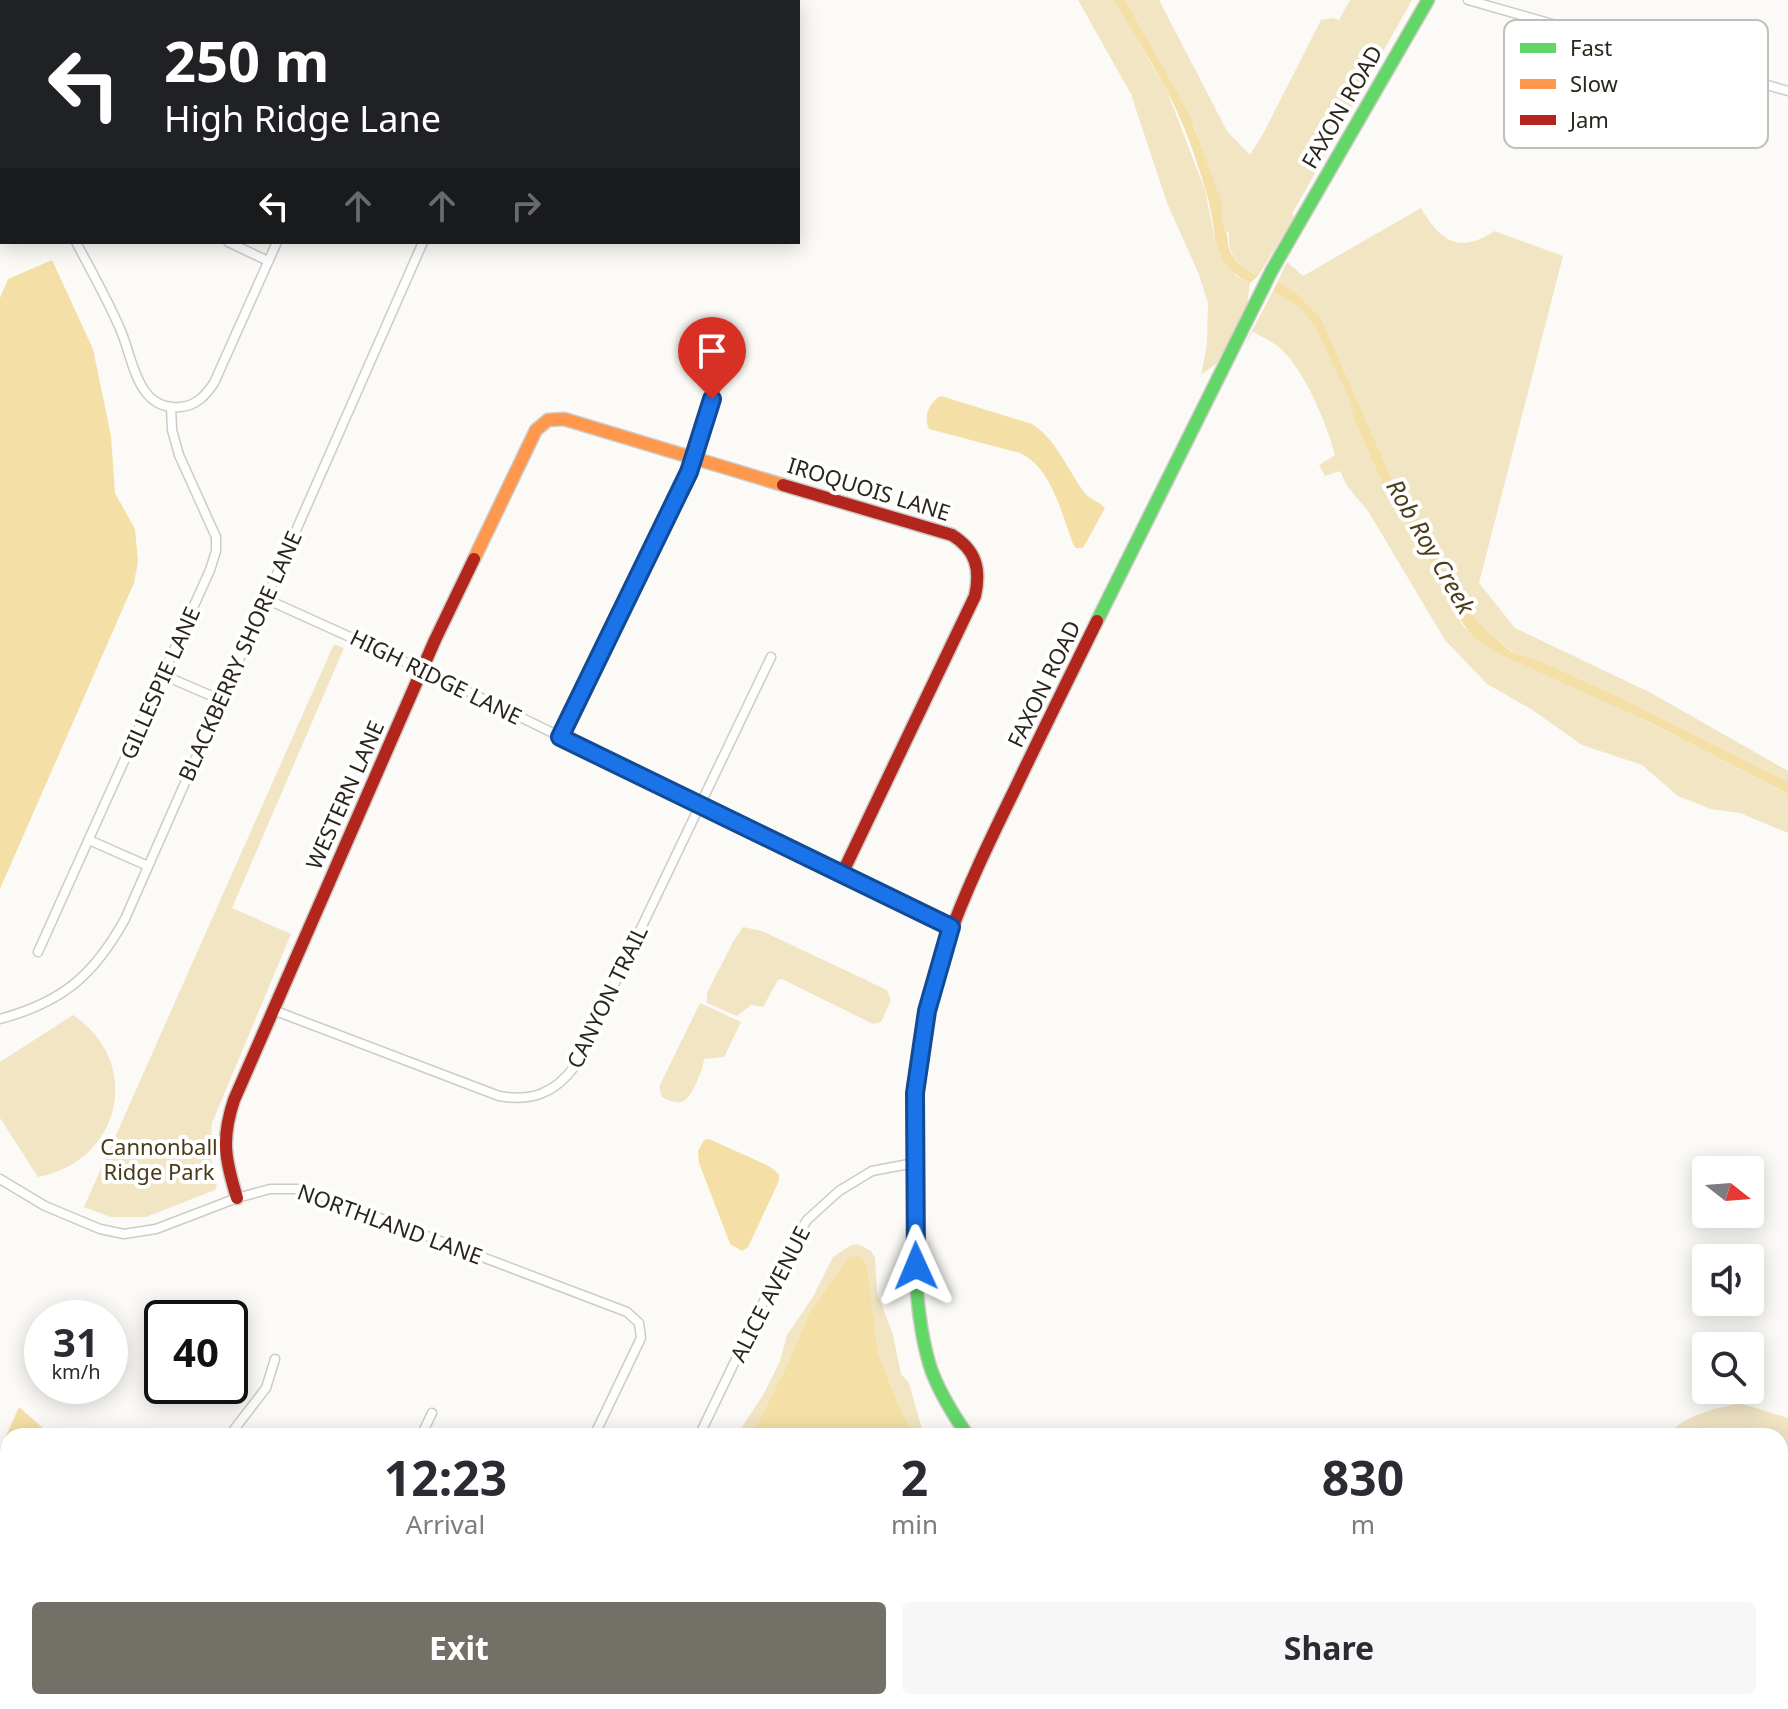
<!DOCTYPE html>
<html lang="en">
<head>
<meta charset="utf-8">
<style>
	:root { --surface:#fff; --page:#f7f7f7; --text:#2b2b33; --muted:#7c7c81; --accent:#737067 }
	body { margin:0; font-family:"Noto Sans",sans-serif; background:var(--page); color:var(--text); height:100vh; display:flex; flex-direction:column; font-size:30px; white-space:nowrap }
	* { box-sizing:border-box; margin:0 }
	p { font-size:26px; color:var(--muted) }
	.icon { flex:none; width:44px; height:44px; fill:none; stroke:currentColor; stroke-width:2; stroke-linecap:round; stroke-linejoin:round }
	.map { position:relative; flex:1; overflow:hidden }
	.details { position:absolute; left:0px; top:1428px; width:1788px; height:282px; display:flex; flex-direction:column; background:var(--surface); border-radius:24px 24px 0 0; box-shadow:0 4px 20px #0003 }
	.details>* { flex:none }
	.top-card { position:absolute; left:0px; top:0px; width:800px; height:244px; box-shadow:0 4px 20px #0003; background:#202124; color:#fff; overflow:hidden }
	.needle { width:52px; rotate:107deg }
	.buttons { position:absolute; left:1692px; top:1156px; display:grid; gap:16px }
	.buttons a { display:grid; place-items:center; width:72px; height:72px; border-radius:8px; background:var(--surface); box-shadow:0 4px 20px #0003; font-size:40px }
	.speed { position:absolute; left:24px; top:1300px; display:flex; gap:16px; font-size:40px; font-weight:700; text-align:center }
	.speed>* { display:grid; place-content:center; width:104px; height:104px; border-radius:50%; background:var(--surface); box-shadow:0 4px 20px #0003; line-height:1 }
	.speed small { font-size:20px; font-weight:400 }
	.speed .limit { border:4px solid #111; border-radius:12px; background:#fff; color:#111 }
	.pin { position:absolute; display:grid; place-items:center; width:68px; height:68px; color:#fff; margin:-82px -34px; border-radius:50% 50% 50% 0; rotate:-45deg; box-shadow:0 0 8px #0007 }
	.pin .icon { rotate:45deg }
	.me { position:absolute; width:88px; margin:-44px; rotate:359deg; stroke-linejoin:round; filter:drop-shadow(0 0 6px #0008) }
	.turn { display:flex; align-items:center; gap:28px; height:168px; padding:0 32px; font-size:36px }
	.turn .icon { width:104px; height:104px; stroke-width:2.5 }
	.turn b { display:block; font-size:56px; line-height:68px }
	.lanes { display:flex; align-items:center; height:76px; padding:0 32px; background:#0003; justify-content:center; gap:40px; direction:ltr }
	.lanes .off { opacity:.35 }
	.eta { display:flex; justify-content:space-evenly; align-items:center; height:136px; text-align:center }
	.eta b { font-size:48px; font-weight:700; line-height:56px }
	.action { display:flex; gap:16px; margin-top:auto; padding:16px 32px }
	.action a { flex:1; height:92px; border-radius:8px; background:var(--accent); color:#fff; font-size:32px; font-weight:700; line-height:92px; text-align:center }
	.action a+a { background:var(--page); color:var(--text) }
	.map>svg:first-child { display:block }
	.green { fill:#f1e5c4 }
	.water { fill:#f4e0a6 }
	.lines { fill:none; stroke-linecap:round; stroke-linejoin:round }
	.street-casing { stroke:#cdcbc4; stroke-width:11 }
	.fast-casing { stroke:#cdcbc4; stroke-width:15 }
	.slow-casing { stroke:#cdcbc4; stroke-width:15 }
	.jam-casing { stroke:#cdcbc4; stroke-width:15 }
	.street { stroke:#fefefe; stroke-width:8 }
	.fast { stroke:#63d668; stroke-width:12 }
	.slow { stroke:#ff974d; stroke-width:12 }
	.jam { stroke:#b3261e; stroke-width:12 }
	.route-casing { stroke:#114b97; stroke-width:20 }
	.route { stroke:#1a73e8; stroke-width:14 }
	.labels { text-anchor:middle; stroke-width:8; stroke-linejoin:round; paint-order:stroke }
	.street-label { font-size:22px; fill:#2a261a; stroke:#fff }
	.park-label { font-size:22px; fill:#483c18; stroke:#fff }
	.water-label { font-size:24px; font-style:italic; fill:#4a3e1a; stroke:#fff }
	.key { fill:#fff; stroke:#bfbeba; stroke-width:2 }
	.key-label { font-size:22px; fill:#2a261a }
</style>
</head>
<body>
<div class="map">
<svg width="1788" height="1709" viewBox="0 0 1788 1709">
	<rect width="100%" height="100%" fill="#fbfaf7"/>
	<!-- green -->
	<g class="green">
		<polygon points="1078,0 1114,0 1167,91 1205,190 1214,235 1236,276 1250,283 1247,307 1217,363 1201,375 1207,344 1208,303 1198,272 1167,203 1131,94"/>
		<path d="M 1125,0 L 1159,0 L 1227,131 L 1250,155 L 1263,134 L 1321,20 L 1333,18 L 1339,20 L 1350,0 L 1412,0 L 1292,214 L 1294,216 L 1292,221 L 1258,276 C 1239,266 1226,255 1229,232 L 1226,232 L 1195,128 Z"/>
		<path d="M 1421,208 C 1441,242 1459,254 1495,231 L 1563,256 L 1479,583 L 1515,628 L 1651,693 L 1788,771 L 1788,782 L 1617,696 L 1543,662 L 1513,652 L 1484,628 L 1464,604 L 1448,579 L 1434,544 L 1391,477 L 1322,320 L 1298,294 L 1278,281 L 1287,262 L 1303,276 Z"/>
		<path d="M 1273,291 L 1300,307 L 1318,330 L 1350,401 L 1353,417 L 1384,488 L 1424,549 L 1449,605 L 1465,628 L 1524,665 L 1619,707 L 1788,794 L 1788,833 L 1740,813 L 1711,809 L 1678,796 L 1642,765 L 1582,745 L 1531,709 L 1487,684 L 1445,640 L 1368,511 L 1347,486 L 1340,471 L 1325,476 L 1319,465 L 1335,455 C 1327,423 1304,370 1280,348 C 1272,341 1262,337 1253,332 L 1245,344 Z"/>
		<polygon points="334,644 344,648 232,908 291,934 212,1123 210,1154 217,1184 215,1190 146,1217 111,1217 84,1207"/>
		<polygon points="743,927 762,931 887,990 891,1000 881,1022 873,1024 782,979 778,980 763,1007 751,1005 737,1016 707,1003 707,993 733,942"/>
		<path d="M 700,1003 L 741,1022 L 724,1057 L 704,1059 C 703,1069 699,1076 695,1086 C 686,1103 681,1107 662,1097 L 659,1087 Z"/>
		<path d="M 73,1015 C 144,1063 121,1161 38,1177 L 0,1118 L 0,1062 Z"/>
		<polygon points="858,1244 871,1251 875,1258 877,1292 893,1335 901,1374 909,1383 924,1436 914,1436 898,1404 878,1352 868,1270 848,1257 809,1313 788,1363 751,1436 736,1436 763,1395 780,1361 787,1335 813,1297 833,1257 851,1245"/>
		<path d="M 1739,1403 L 1788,1418 L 1788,1709 L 1544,1709 L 1542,1702 L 1780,1702 L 1780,1436 L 1667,1436 C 1683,1415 1715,1409 1739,1403 Z"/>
	</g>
	<!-- water -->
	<g class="water">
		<path d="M 1114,0 L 1125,0 L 1190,116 L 1223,206 C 1220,216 1223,222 1226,232 C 1228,236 1227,240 1228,244 C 1230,260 1245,269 1258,276 L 1250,283 C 1209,263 1218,233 1207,195 C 1197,160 1184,123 1167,91 C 1151,60 1131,31 1114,0 Z"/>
		<polygon points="52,260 93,349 111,436 115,493 135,529 138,562 134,583 0,889 0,298 8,279"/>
		<polygon points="1278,281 1298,294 1322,320 1391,477 1434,544 1448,579 1464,604 1484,628 1512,652 1543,662 1617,696 1788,782 1788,794 1643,719 1506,657 1475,639 1449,605 1424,549 1384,488 1353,417 1350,401 1317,330 1300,307 1273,291"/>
		<path d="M 941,396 L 1032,424 C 1056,439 1068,470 1084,492 C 1090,500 1099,501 1105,508 L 1083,548 L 1076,548 L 1073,544 C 1062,514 1051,467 1020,453 L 929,429 C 923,417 929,402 941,396 Z"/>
		<polygon points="709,1139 769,1166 779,1174 779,1181 748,1247 742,1251 730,1244 699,1163 698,1151 704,1140"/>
		<polygon points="858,1256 865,1262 868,1270 878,1352 898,1404 914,1436 751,1436 788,1363 809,1313 848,1257"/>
		<polygon points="19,1407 52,1436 8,1436 8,1546 0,1560 0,1449"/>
		<polygon points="1058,1702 1189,1702 1193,1709 1062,1709"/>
	</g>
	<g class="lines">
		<defs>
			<g id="street">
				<polyline points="1468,0 1788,91"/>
				<polyline points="0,86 2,90"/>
				<path d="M 76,242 C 91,271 108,300 121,331 C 133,359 137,411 180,407 C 196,406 205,396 214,383 L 277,242"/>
				<polyline points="228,242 268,261"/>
				<polyline points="266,599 434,675 951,927"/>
				<polyline points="163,675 221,700"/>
				<polyline points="560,737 695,458 720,372"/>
				<polyline points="89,840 148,866"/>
				<polyline points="38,952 210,570 216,551 216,537 179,455 172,430 171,407"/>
				<path d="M 273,1010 L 499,1096 C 532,1102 555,1093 575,1066 L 771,657"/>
				<path d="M 0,1019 C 63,1002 94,975 125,919 L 423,242"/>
				<polyline points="0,1179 45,1206 100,1229 124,1234 156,1229 237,1198 270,1189 303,1189 627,1312 639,1323 641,1338 594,1436"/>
				<polyline points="229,1436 266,1388 275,1359"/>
				<polyline points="421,1436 432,1413"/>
				<polyline points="699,1436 785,1257 807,1220 839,1191 872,1171 914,1163"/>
				<polyline points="256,1702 264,1709"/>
				<polyline points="958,1702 965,1709"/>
				<polyline points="1234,1702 1239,1709"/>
				<polyline points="463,1709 466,1702"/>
				<polyline points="567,1709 571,1702"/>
				<polyline points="675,1709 677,1702"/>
				<polyline points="832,1709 833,1702"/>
			</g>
			<g id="fast">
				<polyline points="1097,621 1272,270 1428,0"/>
				<path d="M 915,1109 C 916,1185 907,1300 932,1372 C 941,1395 954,1416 968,1436"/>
				<polyline points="0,1633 8,1641"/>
				<polyline points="72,1702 80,1709"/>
			</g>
			<polyline id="slow" points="474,559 536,430 548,420 564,419 783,485"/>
			<g id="jam">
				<path d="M 783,485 L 952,535 C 976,550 981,569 975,596 L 842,874"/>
				<path d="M 915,1109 C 914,997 966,889 1014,791 C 1041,734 1069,678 1097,621"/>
				<path d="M 237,1198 C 225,1159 221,1139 234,1100 L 435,640 L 474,559"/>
			</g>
		</defs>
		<!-- street casing -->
		<use href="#street" class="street-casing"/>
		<!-- fast casing -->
		<use href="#fast" class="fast-casing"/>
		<!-- slow casing -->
		<use href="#slow" class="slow-casing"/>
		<!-- jam casing -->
		<use href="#jam" class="jam-casing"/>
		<!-- street -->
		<use href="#street" class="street"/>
		<!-- fast -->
		<use href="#fast" class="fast"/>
		<!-- slow -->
		<use href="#slow" class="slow"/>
		<!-- jam -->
		<use href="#jam" class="jam"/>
	</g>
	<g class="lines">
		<defs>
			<polyline id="route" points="712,399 689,472 560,737 951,927 927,1011 915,1093 916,1266"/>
		</defs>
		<!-- route casing -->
		<use href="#route" class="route-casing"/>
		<!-- route -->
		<use href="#route" class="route"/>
	</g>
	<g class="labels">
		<!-- street labels -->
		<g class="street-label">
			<text transform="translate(1342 107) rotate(-60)" y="8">FAXON ROAD</text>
			<text transform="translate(869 489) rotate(17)" y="8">IROQUOIS LANE</text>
			<text transform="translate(240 656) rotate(-66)" y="8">BLACKBERRY SHORE LANE</text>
			<text transform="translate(436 677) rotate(26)" y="8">HIGH RIDGE LANE</text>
			<text transform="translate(160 683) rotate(-66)" y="8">GILLESPIE LANE</text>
			<text transform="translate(1044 684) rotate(-64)" y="8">FAXON ROAD</text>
			<text transform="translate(345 795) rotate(-66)" y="8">WESTERN LANE</text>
			<text transform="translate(607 997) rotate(-64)" y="8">CANYON TRAIL</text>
			<text transform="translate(390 1224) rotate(20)" y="8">NORTHLAND LANE</text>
			<text transform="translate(770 1294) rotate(-63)" y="8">ALICE AVENUE</text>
		</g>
		<!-- park labels -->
		<g class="park-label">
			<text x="159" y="1155">Cannonball<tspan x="159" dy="25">Ridge Park</tspan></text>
		</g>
		<!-- water labels -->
		<g class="water-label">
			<text transform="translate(1430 547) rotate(60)" y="8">Rob Roy Creek</text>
		</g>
	</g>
	<!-- legend -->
	<rect x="1504" y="20" width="264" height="128" rx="12" class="key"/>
	<rect x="1520" y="43" width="36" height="10" fill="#63d668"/>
	<rect x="1520" y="79" width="36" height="10" fill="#ff974d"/>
	<rect x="1520" y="115" width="36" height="10" fill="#b3261e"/>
	<g class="key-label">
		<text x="1570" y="56">Fast</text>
		<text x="1570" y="92">Slow</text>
		<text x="1570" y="128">Jam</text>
	</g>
</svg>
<div class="buttons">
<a><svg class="needle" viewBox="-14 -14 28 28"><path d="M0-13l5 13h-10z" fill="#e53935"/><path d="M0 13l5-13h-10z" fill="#7c7c81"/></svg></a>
<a><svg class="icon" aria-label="sound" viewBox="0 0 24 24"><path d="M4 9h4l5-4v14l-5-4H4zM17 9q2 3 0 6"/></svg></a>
<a><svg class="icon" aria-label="search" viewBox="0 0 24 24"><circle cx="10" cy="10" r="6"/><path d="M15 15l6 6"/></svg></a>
</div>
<div class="speed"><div>31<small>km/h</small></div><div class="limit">40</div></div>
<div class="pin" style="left:712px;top:399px;background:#d93025"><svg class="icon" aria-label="arrive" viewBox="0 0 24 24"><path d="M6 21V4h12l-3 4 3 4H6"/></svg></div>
<svg class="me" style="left:916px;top:1266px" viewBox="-20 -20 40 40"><path d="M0-17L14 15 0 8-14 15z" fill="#1a73e8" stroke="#fff" stroke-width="4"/></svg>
<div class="top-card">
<div class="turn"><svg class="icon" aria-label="left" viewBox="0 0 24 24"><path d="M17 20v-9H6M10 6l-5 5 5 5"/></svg><div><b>250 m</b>High Ridge Lane</div></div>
<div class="lanes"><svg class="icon" aria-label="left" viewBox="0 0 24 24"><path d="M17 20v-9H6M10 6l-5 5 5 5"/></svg><svg class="icon off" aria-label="ahead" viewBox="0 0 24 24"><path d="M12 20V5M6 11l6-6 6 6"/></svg><svg class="icon off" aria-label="ahead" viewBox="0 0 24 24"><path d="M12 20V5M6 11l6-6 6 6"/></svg><svg class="icon off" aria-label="right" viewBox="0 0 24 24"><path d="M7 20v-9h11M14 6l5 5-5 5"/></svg></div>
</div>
<section class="details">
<div class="eta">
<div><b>12:23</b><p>Arrival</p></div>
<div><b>2</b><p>min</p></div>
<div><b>830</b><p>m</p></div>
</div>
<div class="action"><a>Exit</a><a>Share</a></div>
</section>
</div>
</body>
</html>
